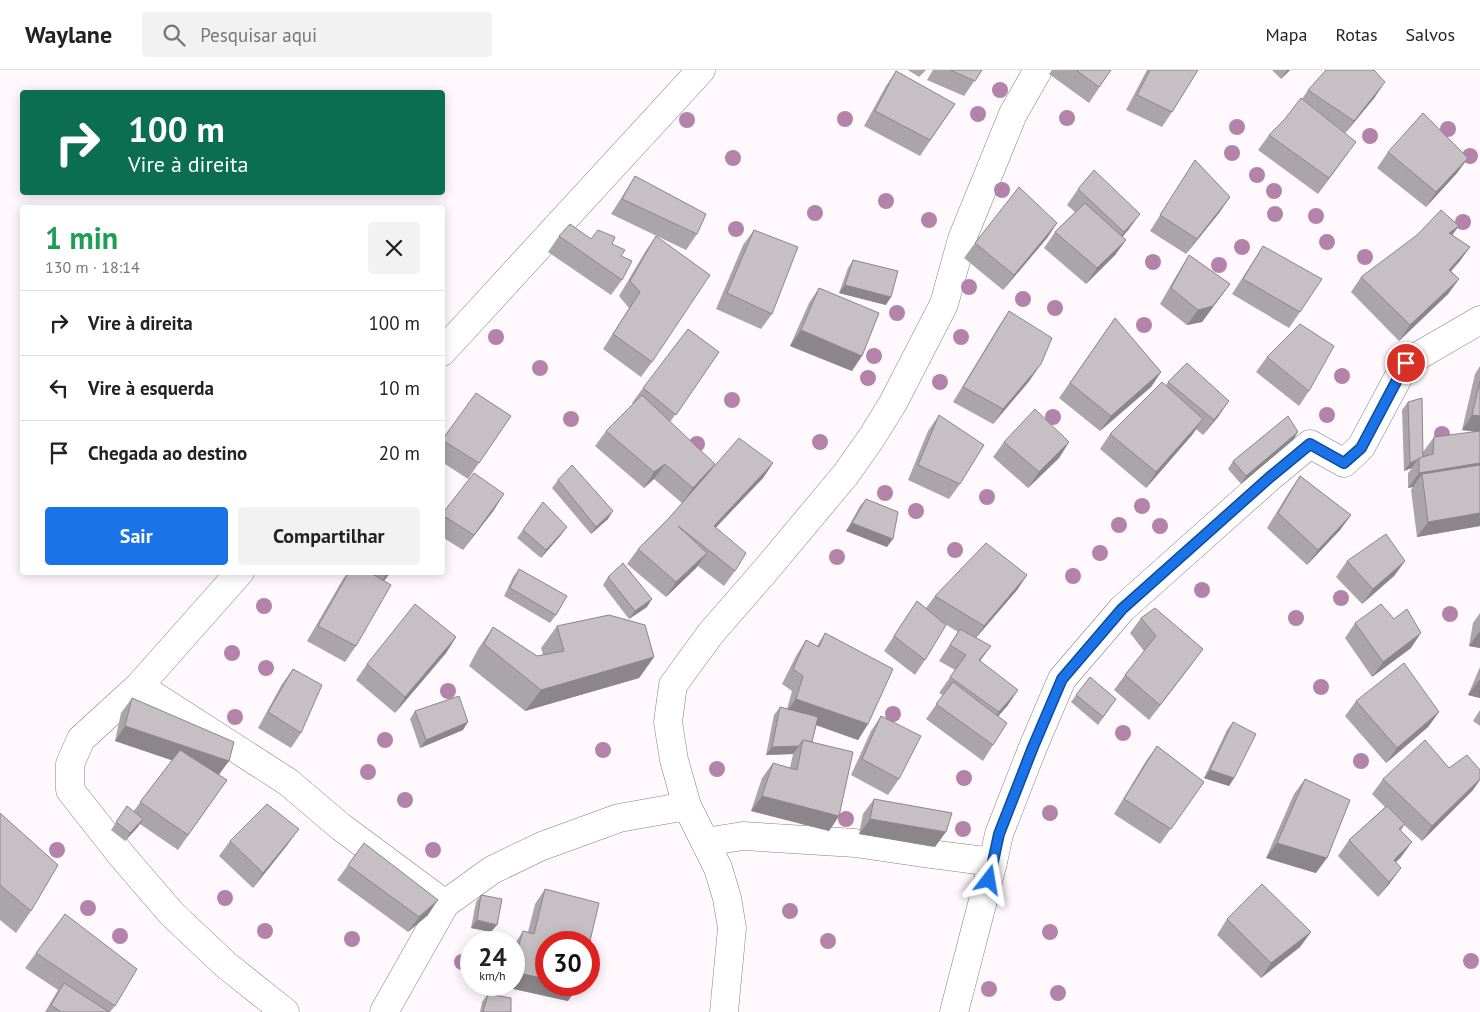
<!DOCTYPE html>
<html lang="pt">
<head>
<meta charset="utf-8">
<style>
	:root { --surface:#fff; --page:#f2f2f2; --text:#222; --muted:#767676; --line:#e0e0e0; --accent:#1a73e8 }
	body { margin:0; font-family:"PT Sans",sans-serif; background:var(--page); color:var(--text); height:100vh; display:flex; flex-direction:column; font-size:19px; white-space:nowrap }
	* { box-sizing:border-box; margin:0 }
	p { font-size:16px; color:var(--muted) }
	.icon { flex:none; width:28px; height:28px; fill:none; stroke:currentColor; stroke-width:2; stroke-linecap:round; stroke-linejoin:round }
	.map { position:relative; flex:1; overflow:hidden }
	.sheet { position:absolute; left:20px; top:135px; width:425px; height:370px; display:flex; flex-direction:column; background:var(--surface); border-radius:5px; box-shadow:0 2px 12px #0003 }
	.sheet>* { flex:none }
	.banner { position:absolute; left:20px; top:20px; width:425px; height:105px; border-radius:5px; box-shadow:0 2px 12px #0003; background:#0b6e4f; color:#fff; overflow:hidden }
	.speed { position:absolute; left:460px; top:861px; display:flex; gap:10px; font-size:25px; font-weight:700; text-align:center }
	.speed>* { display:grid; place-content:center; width:65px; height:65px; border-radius:50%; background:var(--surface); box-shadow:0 2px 12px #0003; line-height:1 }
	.speed small { font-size:12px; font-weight:400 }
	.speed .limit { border:8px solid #d22; background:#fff; color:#111 }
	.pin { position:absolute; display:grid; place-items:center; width:42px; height:42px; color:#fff; margin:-21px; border:2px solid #fff; border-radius:50%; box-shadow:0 1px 5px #0007 }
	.me { position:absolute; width:55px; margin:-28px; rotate:14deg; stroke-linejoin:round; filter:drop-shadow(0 0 4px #0008) }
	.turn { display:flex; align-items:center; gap:18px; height:105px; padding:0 25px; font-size:22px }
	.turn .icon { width:65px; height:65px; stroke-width:2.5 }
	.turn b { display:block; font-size:35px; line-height:42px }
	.round { display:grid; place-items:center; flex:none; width:52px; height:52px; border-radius:5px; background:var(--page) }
	.headline { display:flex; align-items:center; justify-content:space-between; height:85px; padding:0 25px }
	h1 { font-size:30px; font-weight:700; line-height:38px; color:#1e9e55 }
	.action { display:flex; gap:10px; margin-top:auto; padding:10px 25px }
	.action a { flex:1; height:58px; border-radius:5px; background:var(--accent); color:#fff; font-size:20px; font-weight:700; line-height:58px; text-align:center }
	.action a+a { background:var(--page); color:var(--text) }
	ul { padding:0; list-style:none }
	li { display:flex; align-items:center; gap:15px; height:65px; padding:0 25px; border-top:1px solid var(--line) }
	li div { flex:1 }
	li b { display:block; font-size:19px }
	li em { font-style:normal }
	header { display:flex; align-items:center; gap:30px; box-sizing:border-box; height:70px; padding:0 25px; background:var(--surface); border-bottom:1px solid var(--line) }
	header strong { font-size:24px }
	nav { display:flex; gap:28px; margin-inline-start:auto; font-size:18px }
	.search { width:350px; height:45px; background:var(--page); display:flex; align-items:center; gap:12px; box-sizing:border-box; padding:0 18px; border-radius:5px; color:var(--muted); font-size:19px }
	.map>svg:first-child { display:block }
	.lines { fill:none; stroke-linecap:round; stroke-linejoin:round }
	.street-casing { stroke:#868084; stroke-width:29 }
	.street { stroke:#fff; stroke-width:28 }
	.tree { fill:#b483aa }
	.wall { fill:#aaa5a9 }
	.shaded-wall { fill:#8b8689 }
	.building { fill:#c6c0c4; stroke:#8b8689 }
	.route-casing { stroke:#114b97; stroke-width:12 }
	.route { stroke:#1a73e8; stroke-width:9 }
</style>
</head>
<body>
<header>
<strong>Waylane</strong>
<div class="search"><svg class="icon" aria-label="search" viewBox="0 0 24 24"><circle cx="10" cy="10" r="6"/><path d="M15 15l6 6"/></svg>Pesquisar aqui</div>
<nav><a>Mapa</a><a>Rotas</a><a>Salvos</a></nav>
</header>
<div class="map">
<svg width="1480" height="942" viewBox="0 0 1480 942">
	<rect width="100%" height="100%" fill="#fff8fd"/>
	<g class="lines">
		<defs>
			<g id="street">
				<polyline points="442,282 701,0"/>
				<polyline points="240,502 139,616 81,669 70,694 70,720 122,786 172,844 226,895 285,942"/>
				<polyline points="139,616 288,712 341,757 445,834"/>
				<polyline points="705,772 743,766 855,773 923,783 993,792 954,942"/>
				<polyline points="993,792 999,764 1033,677 1062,609 1122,539 1270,407 1310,374 1344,393 1361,377 1406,293 1480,250"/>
				<polyline points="384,942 445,834 492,800 542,776 619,748 687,736"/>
				<polyline points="724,942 732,858 727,828 718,798 687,736 674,690 668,652 673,615 711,563 765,501 846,404 872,367 893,333 944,234 962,169 1013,44 1038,0"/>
			</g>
		</defs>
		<!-- street casing -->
		<use href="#street" class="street-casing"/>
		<!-- street -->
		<use href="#street" class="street"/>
	</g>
	<!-- trees -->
	<g class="tree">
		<circle cx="1000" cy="20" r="8"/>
		<circle cx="978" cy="44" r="8"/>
		<circle cx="1067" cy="48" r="8"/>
		<circle cx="845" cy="49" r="8"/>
		<circle cx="687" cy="50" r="8"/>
		<circle cx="1237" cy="57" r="8"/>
		<circle cx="1448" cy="59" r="8"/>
		<circle cx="1370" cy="66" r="8"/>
		<circle cx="1232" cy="83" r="8"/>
		<circle cx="1470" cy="86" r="8"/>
		<circle cx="733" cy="88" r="8"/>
		<circle cx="1257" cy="105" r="8"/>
		<circle cx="1002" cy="120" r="8"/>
		<circle cx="1274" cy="121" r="8"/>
		<circle cx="886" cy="131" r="8"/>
		<circle cx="815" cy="143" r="8"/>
		<circle cx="1275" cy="144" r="8"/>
		<circle cx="1316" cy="146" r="8"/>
		<circle cx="929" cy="150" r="8"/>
		<circle cx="1463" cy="152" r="8"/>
		<circle cx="736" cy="159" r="8"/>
		<circle cx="1327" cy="172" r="8"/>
		<circle cx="1242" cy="177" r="8"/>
		<circle cx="1365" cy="187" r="8"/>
		<circle cx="1153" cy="192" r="8"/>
		<circle cx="1219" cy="195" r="8"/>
		<circle cx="969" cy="217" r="8"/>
		<circle cx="1023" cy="229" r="8"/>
		<circle cx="1055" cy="238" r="8"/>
		<circle cx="897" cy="243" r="8"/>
		<circle cx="1144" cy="255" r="8"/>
		<circle cx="496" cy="267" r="8"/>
		<circle cx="961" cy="267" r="8"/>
		<circle cx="874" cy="286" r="8"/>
		<circle cx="540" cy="298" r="8"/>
		<circle cx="1342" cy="306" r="8"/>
		<circle cx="868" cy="308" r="8"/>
		<circle cx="940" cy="312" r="8"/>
		<circle cx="732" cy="330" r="8"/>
		<circle cx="1327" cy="345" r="8"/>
		<circle cx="1053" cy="347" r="8"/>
		<circle cx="571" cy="349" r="8"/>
		<circle cx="1442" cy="364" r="8"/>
		<circle cx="820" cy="372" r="8"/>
		<circle cx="697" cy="374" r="8"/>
		<circle cx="885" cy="423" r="8"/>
		<circle cx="987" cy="427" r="8"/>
		<circle cx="1142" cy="436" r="8"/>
		<circle cx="916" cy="441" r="8"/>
		<circle cx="1119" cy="455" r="8"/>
		<circle cx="1160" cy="456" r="8"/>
		<circle cx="955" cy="480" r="8"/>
		<circle cx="1100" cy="483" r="8"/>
		<circle cx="837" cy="487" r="8"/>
		<circle cx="1073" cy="506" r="8"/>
		<circle cx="1202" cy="520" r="8"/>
		<circle cx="1341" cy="528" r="8"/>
		<circle cx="264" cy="536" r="8"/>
		<circle cx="1450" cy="544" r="8"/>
		<circle cx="1296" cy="548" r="8"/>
		<circle cx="232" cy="583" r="8"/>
		<circle cx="266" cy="598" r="8"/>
		<circle cx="1321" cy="617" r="8"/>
		<circle cx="448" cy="621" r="8"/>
		<circle cx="893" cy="644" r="8"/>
		<circle cx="235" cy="647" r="8"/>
		<circle cx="1123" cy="663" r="8"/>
		<circle cx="385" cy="670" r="8"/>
		<circle cx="603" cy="680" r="8"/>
		<circle cx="1361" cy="691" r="8"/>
		<circle cx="717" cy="699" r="8"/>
		<circle cx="368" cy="702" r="8"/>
		<circle cx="964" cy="708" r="8"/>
		<circle cx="405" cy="730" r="8"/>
		<circle cx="1050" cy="743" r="8"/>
		<circle cx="846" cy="749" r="8"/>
		<circle cx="963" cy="759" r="8"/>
		<circle cx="57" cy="780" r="8"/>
		<circle cx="433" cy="780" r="8"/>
		<circle cx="225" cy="828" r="8"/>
		<circle cx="88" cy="838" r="8"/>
		<circle cx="790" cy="841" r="8"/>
		<circle cx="265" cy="861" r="8"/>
		<circle cx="1050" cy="862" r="8"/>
		<circle cx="120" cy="866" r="8"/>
		<circle cx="352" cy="869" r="8"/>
		<circle cx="828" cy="871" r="8"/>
		<circle cx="1471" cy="891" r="8"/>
		<circle cx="462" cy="892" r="8"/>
		<circle cx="989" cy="919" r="8"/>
		<circle cx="1058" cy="923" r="8"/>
	</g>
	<!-- wall -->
	<g class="wall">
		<polygon points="908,0 926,0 919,7"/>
		<polygon points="933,0 982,0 964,26 927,10"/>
		<polygon points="1052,0 1111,0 1089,33 1049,4"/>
		<polygon points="1147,0 1198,0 1172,42 1162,57 1126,40"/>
		<polygon points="1272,0 1290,0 1281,9"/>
		<polygon points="896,1 955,34 920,86 864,56 886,16"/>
		<polygon points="1308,20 1375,27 1345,63 1345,87 1318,124 1258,80 1269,65 1284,50 1302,29"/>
		<polygon points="1388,82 1468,88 1457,103 1426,137 1377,98"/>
		<polygon points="1195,90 1230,127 1219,143 1186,184 1150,161"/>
		<polygon points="635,106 697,164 686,180 611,144 625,122"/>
		<polygon points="1078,119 1129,159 1122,167 1126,170 1115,185 1086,214 1044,178 1055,162 1075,142 1067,135"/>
		<polygon points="1057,153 1047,168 1003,220 964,188 975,173"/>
		<polygon points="754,160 772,244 761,259 716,239 743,175"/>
		<polygon points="1452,165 1470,177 1459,192 1451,201 1459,209 1448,224 1399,271 1351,222 1361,207"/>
		<polygon points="559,166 591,169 612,174 621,186 622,210 611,225 548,182"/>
		<polygon points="656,166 652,292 641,307 603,279 629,238 619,226 645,182"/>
		<polygon points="1263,176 1300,242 1289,258 1232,224"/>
		<polygon points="1189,185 1230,214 1202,252 1187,255 1160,234 1179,201"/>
		<polygon points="853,190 886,235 839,223 848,198"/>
		<polygon points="819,218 852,301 790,276 809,233"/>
		<polygon points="1009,241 1030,310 993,354 953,332 999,256"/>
		<polygon points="1115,248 1161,302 1151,317 1100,361 1059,328"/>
		<polygon points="719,282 670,352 709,402 773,393 763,408 716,457 735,501 724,516 698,496 696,498 666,527 627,494 638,479 669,448 682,433 654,409 644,418 595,376 606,361 633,334 632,333 643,318"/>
		<polygon points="1267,287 1309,321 1299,336 1256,302"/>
		<polygon points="1480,296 1480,456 1417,467 1411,420 1413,417 1408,418 1408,403 1412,398 1404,401 1402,340 1408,332 1423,382 1434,367 1476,362 1462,360 1475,304"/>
		<polygon points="1168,312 1218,347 1203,365 1196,359 1192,365 1146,418 1100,379 1110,364 1166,315"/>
		<polygon points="939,345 960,414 949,429 908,410 928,361"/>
		<polygon points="511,346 468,409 442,392 442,370"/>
		<polygon points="1298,362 1293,370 1241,414 1228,399 1233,391"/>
		<polygon points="1004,372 1069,372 1059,388 1028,418 993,387"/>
		<polygon points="1300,406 1351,445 1340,460 1307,495 1267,458 1289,422"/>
		<polygon points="558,410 608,449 591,464 552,418"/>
		<polygon points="866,429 887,477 846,461 860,436"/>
		<polygon points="543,432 561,465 541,488 517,468"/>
		<polygon points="494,440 463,480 442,467 442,444"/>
		<polygon points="1347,491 1405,491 1394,506 1362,534 1336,507"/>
		<polygon points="519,499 556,545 550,553 504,526 513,507"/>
		<polygon points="348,502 391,502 384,511 356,576 345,592 307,571 343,509"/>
		<polygon points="1027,505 1017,520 976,568 980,591 1008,635 998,646 993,675 983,691 926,649 943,625 939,623 955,600 939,591 958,562 945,554 925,590 915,605 884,581 917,531 926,538 935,526"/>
		<polygon points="608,507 647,537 629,549 603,515"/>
		<polygon points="1480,543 1480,578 1469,576 1473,553"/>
		<polygon points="1141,548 1203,579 1149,650 1114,620 1125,605 1144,581 1130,563"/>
		<polygon points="1394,549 1411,578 1372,607 1345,568 1355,553"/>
		<polygon points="557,556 654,587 639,608 525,641 469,596 478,579 493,557 537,586 543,585 541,578"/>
		<polygon points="825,563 868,654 858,670 816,655 812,672 839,746 829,761 751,741 762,708 773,693 790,698 793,684 766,685 774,645 780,637 787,639 792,621 782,614 796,586 806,570 817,576"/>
		<polygon points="456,567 446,583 395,643 356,610 367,594"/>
		<polygon points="1480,597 1480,628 1468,625"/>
		<polygon points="293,599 301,663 291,678 258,658 282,614"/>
		<polygon points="1076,625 1116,629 1098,655 1071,632"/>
		<polygon points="132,628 219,705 227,710 178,780 140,754 125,771 111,760 127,736 133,742 172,690 115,671 121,643"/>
		<polygon points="1356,631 1439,642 1428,657 1386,693 1345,646"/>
		<polygon points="1480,640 1480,656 1473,651"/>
		<polygon points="415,641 463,660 420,678 410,649"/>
		<polygon points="881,646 899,709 888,725 851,705 871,661"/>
		<polygon points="1233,652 1234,708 1229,716 1204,708 1227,660"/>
		<polygon points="1157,676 1204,712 1160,774 1114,744 1146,691"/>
		<polygon points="1449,698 1473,720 1422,771 1404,755 1401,761 1401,787 1396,792 1390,813 1378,827 1338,786 1349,770 1385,737 1372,724 1383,709"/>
		<polygon points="1305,709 1316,803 1266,788 1294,724"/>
		<polygon points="874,729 935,777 859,764 863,744"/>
		<polygon points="0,743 31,841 16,863 0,850"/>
		<polygon points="230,771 288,774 253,818 219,786"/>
		<polygon points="348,795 428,845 408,862 337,810"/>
		<polygon points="545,819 568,931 500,916 500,915 514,915 514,875 523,861 528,862 535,834"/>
		<polygon points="481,825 491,862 471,858 476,832"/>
		<polygon points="1227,849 1311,862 1300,877 1261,908 1217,865"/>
		<polygon points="36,883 115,936 110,942 45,942 58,920 25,898"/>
		<polygon points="488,924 511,942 480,942 482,932"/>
	</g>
	<!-- shaded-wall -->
	<g class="shaded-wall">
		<polygon points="1287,0 1290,0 1281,9"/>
		<polygon points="1385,12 1375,27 1343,66 1354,51"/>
		<polygon points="1356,72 1345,87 1318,124 1329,108"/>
		<polygon points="1468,88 1457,103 1426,137 1436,122"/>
		<polygon points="1230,127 1219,143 1186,184 1197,169"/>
		<polygon points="1140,144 1129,159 1114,177 1124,162"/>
		<polygon points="1057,153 1047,168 1003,220 1014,205"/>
		<polygon points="1459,156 1448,171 1449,163"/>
		<polygon points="1126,170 1115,185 1086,214 1097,198"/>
		<polygon points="1470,177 1459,192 1439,215 1449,200"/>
		<polygon points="1459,209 1448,224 1399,271 1410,255"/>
		<polygon points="1230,214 1202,252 1187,255 1198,240"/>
		<polygon points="845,215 891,227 886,235 839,223"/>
		<polygon points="801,260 862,286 852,301 790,276"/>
		<polygon points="1041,294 1030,310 993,354 1003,339"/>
		<polygon points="1161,302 1151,317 1100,361 1111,346"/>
		<polygon points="1229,331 1218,347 1203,365 1214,350"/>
		<polygon points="1472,345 1480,346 1480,362 1462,360"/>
		<polygon points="1203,349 1192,365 1146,418 1156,402"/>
		<polygon points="1298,362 1293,370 1241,414 1246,406"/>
		<polygon points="1069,372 1059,388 1028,418 1039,402"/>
		<polygon points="1417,390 1412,398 1404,401 1410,393"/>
		<polygon points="773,393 763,408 703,471 714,456"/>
		<polygon points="1480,393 1480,406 1422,404 1413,417 1408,418 1419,403"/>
		<polygon points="665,394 654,409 644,418 654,402"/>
		<polygon points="715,394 704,409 682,433 693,418"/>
		<polygon points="504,424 494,440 463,480 474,465"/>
		<polygon points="613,441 608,449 591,464 596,457"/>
		<polygon points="1480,443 1480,456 1417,467 1428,452"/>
		<polygon points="1351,445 1340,460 1307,495 1318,480"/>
		<polygon points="852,453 893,469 887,477 846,461"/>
		<polygon points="567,457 561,465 541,488 546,480"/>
		<polygon points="707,483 696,498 666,527 676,512"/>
		<polygon points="1405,491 1394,506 1362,534 1373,519"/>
		<polygon points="388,502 391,502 377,519"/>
		<polygon points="1027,505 1017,520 973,571 984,556"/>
		<polygon points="652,529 647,537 629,549 635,541"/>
		<polygon points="1480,561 1480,578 1469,576"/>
		<polygon points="1421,563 1411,578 1372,607 1383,592"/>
		<polygon points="456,567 446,583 395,643 405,627"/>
		<polygon points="991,576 980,591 979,590"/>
		<polygon points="1203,579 1192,594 1149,650 1160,635"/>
		<polygon points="654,587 639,608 525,641 541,620"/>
		<polygon points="1479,610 1480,610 1480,628 1468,625"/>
		<polygon points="1018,620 1008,635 989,657 999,642"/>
		<polygon points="796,629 868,654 858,670 785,644"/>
		<polygon points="1439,642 1428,657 1386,693 1397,678"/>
		<polygon points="468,652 463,660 420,678 426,670"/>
		<polygon points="125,656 229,691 218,706 115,671"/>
		<polygon points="799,676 793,684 766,685 772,677"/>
		<polygon points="1210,700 1234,708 1229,716 1204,708"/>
		<polygon points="1480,709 1480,710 1473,720 1422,771 1432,756"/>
		<polygon points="762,726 839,746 829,761 751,741"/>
		<polygon points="143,749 138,757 125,771 130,763"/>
		<polygon points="870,749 946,762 935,777 859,764"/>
		<polygon points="299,759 288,774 253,818 263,803"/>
		<polygon points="1412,772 1401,787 1383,805 1394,790"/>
		<polygon points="1277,773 1327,788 1316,803 1266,788"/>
		<polygon points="1401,798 1390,813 1378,827 1389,812"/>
		<polygon points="438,830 428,845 408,862 419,847"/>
		<polygon points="477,850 497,855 491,862 471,858"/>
		<polygon points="1311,862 1300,877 1261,908 1271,893"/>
		<polygon points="514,902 546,909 546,915 579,916 568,931 500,916 501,915 514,915"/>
	</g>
	<!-- building -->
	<g class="building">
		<polygon points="950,0 982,0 975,11"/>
		<polygon points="1076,0 1111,0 1099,17"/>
		<polygon points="1150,0 1198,0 1172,42 1137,25"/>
		<polygon points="1326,0 1374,0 1385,12 1354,51 1308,20"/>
		<polygon points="896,1 955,34 930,70 875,41"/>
		<polygon points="1301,28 1356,72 1329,108 1269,65 1284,50"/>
		<polygon points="1423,43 1468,88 1436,122 1388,82"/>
		<polygon points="1195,90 1230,127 1197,169 1160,145"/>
		<polygon points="1094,100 1140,144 1124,162 1078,119"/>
		<polygon points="635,106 706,144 697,164 622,129"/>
		<polygon points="1019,117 1057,153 1014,205 975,173"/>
		<polygon points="1085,133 1126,170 1097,198 1055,162"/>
		<polygon points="1441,140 1459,156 1449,163 1470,177 1449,200 1459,209 1410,255 1361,207 1417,165"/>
		<polygon points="570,154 591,169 598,160 615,167 612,174 625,180 621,186 632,191 622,210 559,166"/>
		<polygon points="754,160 798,177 772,244 727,223"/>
		<polygon points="656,166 710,205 652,292 613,264 640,222 630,211"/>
		<polygon points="1263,176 1322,209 1300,242 1243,209"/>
		<polygon points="1189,185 1230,214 1213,236 1198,240 1171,218"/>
		<polygon points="853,190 898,201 891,227 845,215"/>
		<polygon points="819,218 879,243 862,286 801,260"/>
		<polygon points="1009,241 1052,268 1041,294 1003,339 963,317"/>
		<polygon points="1115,248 1161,302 1111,346 1070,313"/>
		<polygon points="1300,254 1334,276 1309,321 1267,287"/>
		<polygon points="688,259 719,282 676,345 643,318"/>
		<polygon points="1187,293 1229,331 1214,350 1168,312"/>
		<polygon points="1480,311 1480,346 1472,345"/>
		<polygon points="1162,312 1203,349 1156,402 1110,364"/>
		<polygon points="476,323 511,346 479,393 442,370"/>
		<polygon points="642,325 715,394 693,418 665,394 654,402 606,361"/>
		<polygon points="1422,328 1423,387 1410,393 1408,332"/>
		<polygon points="1035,339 1069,372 1039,402 1004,372"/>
		<polygon points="939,345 984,375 960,414 918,395"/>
		<polygon points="1288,346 1298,362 1246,406 1233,391"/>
		<polygon points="1480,361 1480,393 1419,403 1419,388 1433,384 1434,367"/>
		<polygon points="739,368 773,393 714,456 746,483 735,501 678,456 707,483 676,512 638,479 669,448"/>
		<polygon points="572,395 613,441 596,457 558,410"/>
		<polygon points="1480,395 1480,443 1428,452 1422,404"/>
		<polygon points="474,403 504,424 474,465 442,445 442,444"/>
		<polygon points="1300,406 1351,445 1318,480 1278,443"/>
		<polygon points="866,429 898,442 893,469 852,453"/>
		<polygon points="543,432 567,457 546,480 523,460"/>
		<polygon points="1386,464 1405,491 1373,519 1347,491"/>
		<polygon points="986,473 1027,505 984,556 935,526"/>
		<polygon points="623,493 652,529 635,541 608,507"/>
		<polygon points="519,499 567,526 556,545 510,518"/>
		<polygon points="349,502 369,502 391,515 356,576 318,556"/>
		<polygon points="917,531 946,555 925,590 894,566"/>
		<polygon points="415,534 456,567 405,627 367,594"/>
		<polygon points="1381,534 1394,549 1407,539 1421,563 1383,592 1355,553"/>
		<polygon points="1155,538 1203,579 1160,635 1125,605 1156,566 1141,548"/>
		<polygon points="609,545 645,555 654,587 541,620 484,574 493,557 537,586 564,581 557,556"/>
		<polygon points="960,559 991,576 979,590 1018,620 999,642 950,607 966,585 950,575"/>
		<polygon points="825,563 893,599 868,654 796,629 803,606 793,599 806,570 819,577"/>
		<polygon points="1404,593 1439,642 1397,678 1356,631"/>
		<polygon points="293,599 322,615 301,663 268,642"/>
		<polygon points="1090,607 1116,629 1103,647 1076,625"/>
		<polygon points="953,612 1007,653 993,675 936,634"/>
		<polygon points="459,626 468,652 426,670 415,641"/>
		<polygon points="132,628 234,672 229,691 125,656"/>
		<polygon points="780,637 818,647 812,672 803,670 799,676 772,677"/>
		<polygon points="881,646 921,666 899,709 862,689"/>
		<polygon points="1233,652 1256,664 1234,708 1210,700"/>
		<polygon points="803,670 853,682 839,746 762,726 773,693 797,700"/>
		<polygon points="1425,670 1449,698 1467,685 1480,700 1480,709 1432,756 1383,709"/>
		<polygon points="1157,676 1204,712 1171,759 1124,729"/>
		<polygon points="180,680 227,710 188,765 140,732"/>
		<polygon points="1305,709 1350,730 1327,788 1277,773"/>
		<polygon points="874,729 952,743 946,762 870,749"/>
		<polygon points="267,734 299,759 263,803 230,771"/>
		<polygon points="127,736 143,749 130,763 116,752"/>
		<polygon points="1387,736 1405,754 1399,759 1412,772 1394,790 1401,798 1389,812 1349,770"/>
		<polygon points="0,743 58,795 31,841 0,815"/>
		<polygon points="364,773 438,830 419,847 348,795"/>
		<polygon points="1262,814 1311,862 1271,893 1227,849"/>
		<polygon points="545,819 599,833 589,875 589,872 546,872 546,909 514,902 514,891 523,861 534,864"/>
		<polygon points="481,825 502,829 497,855 477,850"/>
		<polygon points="65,844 137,899 115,936 36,883"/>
		<polygon points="64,913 109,942 61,942 51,935"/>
		<polygon points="488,924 511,928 511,942 483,942"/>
	</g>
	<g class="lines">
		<defs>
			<polyline id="route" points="989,810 999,764 1033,677 1062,609 1122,539 1270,407 1310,374 1344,393 1361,378 1406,293"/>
		</defs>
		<!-- route casing -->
		<use href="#route" class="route-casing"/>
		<!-- route -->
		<use href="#route" class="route"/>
	</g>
</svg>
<div class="speed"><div>24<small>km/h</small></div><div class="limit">30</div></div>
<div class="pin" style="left:1406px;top:293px;background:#d93025"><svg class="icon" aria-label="arrive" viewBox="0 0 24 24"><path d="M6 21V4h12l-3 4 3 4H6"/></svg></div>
<svg class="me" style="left:989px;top:810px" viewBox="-20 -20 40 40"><path d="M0-17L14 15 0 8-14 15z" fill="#1a73e8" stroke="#fff" stroke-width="4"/></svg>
<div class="banner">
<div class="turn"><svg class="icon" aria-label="right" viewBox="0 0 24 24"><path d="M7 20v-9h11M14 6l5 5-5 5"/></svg><div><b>100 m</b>Vire à direita</div></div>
</div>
<section class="sheet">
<div class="headline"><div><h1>1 min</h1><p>130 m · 18:14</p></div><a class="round"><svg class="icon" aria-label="close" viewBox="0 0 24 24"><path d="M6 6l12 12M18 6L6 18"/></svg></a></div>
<ul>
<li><svg class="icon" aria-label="right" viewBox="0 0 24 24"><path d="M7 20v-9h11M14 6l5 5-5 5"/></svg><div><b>Vire à direita</b></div><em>100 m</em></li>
<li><svg class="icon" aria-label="left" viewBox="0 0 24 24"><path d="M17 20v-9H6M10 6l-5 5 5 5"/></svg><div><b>Vire à esquerda</b></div><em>10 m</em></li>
<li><svg class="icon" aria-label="arrive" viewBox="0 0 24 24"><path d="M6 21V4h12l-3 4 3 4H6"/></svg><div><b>Chegada ao destino</b></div><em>20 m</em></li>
</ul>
<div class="action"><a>Sair</a><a>Compartilhar</a></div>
</section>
</div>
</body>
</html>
